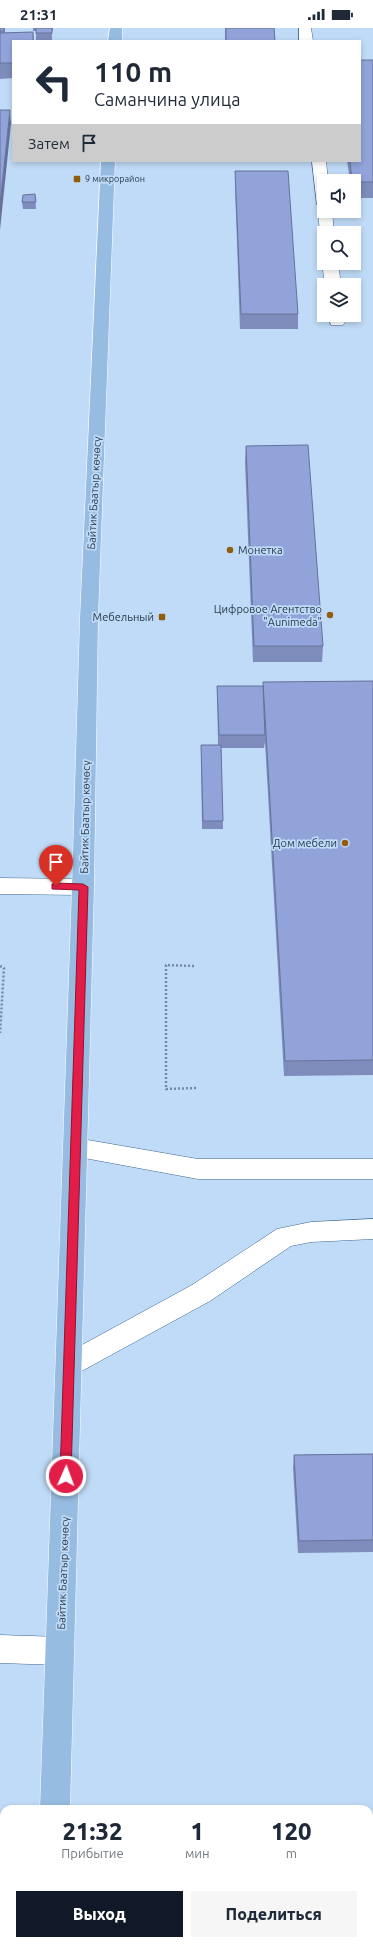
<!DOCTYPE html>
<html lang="ru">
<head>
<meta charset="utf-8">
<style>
	:root { --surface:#fff; --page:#f6f6f7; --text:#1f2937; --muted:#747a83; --accent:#111827 }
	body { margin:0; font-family:Ubuntu,sans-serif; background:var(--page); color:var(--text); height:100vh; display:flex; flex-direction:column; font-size:15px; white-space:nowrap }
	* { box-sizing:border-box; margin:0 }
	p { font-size:13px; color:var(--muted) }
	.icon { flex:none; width:22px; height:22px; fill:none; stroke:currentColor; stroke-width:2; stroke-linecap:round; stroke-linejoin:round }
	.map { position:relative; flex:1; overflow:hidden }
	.panel { position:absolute; left:0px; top:1777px; width:373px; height:140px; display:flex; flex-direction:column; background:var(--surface); border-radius:12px 12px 0 0; box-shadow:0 2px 6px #0003 }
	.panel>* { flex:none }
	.guide { position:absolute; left:12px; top:12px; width:349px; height:122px; border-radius:0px; box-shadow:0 2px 6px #0003; background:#fff; color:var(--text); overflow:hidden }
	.controls { position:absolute; left:317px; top:146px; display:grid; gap:8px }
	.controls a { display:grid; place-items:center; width:44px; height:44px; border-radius:0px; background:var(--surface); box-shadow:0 2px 6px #0003; font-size:20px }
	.pin { position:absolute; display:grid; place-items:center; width:34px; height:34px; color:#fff; margin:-41px -17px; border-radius:50% 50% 50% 0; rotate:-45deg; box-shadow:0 0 4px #0007 }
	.pin .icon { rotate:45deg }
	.me { position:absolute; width:44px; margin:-22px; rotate:2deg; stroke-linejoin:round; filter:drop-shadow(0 0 3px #0008) }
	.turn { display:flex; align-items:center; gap:14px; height:84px; padding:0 16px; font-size:18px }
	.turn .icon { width:52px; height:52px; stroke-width:2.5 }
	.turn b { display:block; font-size:28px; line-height:34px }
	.then { display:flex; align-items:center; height:38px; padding:0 16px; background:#0003; gap:8px; font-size:15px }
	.eta { display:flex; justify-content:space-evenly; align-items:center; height:68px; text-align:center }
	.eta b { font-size:24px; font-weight:800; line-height:28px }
	.primary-button { display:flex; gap:8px; margin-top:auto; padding:8px 16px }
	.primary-button a { flex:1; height:46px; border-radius:0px; background:var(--accent); color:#fff; font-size:16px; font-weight:800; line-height:46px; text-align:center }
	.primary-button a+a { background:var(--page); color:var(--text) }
	.status { display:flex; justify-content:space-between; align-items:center; height:28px; padding:0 20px; background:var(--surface); direction:ltr }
	.status svg { height:11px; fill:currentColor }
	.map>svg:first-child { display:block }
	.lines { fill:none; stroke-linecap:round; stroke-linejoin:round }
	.lane-casing { stroke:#3f6892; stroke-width:1 }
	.street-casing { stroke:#3f6892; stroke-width:1 }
	.primary-casing { stroke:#fff; stroke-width:1 }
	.path { stroke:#738aa1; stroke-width:2.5; stroke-dasharray:2 2; stroke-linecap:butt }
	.lane { fill:#fff; fill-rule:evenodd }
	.street { fill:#fff; fill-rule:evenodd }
	.primary { fill:#97bce2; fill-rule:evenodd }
	.wall { fill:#7d8cbb }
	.shaded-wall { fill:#667298 }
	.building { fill:#91a3d9; stroke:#667298 }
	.route { fill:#e11d48; stroke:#92132f }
	.poi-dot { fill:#905c0e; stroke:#c0dbf7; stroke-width:1.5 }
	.labels { text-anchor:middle; stroke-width:3.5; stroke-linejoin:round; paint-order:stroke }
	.far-poi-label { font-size:9px; fill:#273a4c; stroke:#c0dbf7; text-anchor:start }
	.street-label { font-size:11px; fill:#273a4c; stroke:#c0dbf7 }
	.poi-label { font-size:11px; fill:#273a4c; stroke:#c0dbf7; text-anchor:end }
</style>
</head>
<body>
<div class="status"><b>21:31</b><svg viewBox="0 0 49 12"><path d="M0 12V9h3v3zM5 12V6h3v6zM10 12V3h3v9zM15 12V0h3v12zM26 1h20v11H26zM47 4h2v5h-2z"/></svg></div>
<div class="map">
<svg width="373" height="1917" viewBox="0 0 373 1917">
	<rect width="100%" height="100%" fill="#c0dbf7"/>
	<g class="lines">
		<defs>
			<g id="lane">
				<polygon points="299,0 311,0 313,13 299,13"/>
				<polygon points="312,133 326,133 328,153 324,153 324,183 332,183 334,205 324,205 324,209 320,205 318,183 320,180 317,177"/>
				<polygon points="324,233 324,235 338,235 341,257 325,257 322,235"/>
				<polygon points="328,287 344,287 345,294 343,297 331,297"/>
				<polygon points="76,1110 198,1131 373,1131 373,1151 198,1151 68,1127 64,1120 68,1113"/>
				<polygon points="373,1191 373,1211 311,1214 291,1218 210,1273 78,1345 69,1349 60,1345 56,1337 60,1329 192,1257 277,1201 311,1194"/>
				<polygon points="0,1607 60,1609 70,1613 74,1623 70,1633 60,1637 0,1635"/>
			</g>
			<polygon id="street" points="0,850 83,851 90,853 94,859 90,865 83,867 0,866"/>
			<g id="primary">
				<polygon points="110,0 122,0 122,13 108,13"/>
				<polygon points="101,133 115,133 98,590 94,859 70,1781 40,1781 72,859 80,590"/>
				<polygon points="35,1913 65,1913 66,1917 34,1917"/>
			</g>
		</defs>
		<!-- lane casing -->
		<use href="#lane" class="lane-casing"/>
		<!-- street casing -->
		<use href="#street" class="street-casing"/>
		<!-- primary casing -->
		<use href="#primary" class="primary-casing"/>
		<!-- path -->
		<g class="path">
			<polyline points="0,938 4,940 0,1005"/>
			<polyline points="194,938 166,937 166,1061 196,1060"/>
		</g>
		<!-- lane -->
		<use href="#lane" class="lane"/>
		<!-- street -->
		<use href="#street" class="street"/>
		<!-- primary -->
		<use href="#primary" class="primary"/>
	</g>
	<!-- wall -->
	<g class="wall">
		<polygon points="0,0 5,0 5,5 33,4 34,13 13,13 13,50 0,51"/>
		<polygon points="33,0 53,0 53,3 52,3 52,12 36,13 36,3 33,3"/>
		<polygon points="225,0 274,0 275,13 225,13"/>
		<polygon points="373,32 373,170 354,170 354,153 350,153 347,133 360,133"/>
		<polygon points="235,143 298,286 298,301 240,301 235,158"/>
		<polygon points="35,166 36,181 23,181 22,174"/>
		<polygon points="246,418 323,618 322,634 253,634 245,434"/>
		<polygon points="373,653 373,1047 284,1048 265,714 264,720 221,720 223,801 202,801 201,725 218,717 217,658 263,658"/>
		<polygon points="373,1426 373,1524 298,1525 293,1440 294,1427"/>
		<polygon points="373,1794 373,1917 317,1917 317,1913 369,1913"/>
	</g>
	<!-- shaded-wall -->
	<polygon class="shaded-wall" points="10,82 11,96 0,202 0,177"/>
	<!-- building -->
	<g class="building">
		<rect x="0" y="0" width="4" height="3"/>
		<rect x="36" y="0" width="16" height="5"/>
		<polygon points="226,0 274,0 275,13 226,13"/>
		<polygon points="33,4 33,13 13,13 13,35 0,35 0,5"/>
		<polygon points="360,32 373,32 373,154 354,154 354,153 352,153 350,133 360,133"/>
		<polygon points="0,82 10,82 0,177"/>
		<polygon points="235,143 288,143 298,286 241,286"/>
		<polygon points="35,166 36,174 22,174 23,167"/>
		<polygon points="308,417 323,618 254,618 246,418"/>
		<polygon points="373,653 373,1032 285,1033 263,654"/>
		<polygon points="217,658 263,658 265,707 219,707"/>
		<polygon points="201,717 221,717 223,793 203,793"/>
		<polygon points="373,1426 373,1512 299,1513 294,1427"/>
		<polygon points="369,1794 373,1794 373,1914 320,1915 320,1913 369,1913"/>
	</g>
	<!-- route -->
	<polygon class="route" points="56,855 83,856 88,859 71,1448 69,1452 66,1453 62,1452 60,1448 79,862 52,861 52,856"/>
	<!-- markers -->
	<g class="poi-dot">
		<rect x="73" y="147" width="8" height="8" rx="2"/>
		<circle cx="230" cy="522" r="4"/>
		<circle cx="330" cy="587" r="4"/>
		<rect x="158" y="585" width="8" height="8" rx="2"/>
		<circle cx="345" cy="815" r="4"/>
	</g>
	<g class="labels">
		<!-- far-poi labels -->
		<g class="far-poi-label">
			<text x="85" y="154">9 микрорайон</text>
		</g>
		<!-- street labels -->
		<g class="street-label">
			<text transform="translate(94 465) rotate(-87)" y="4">Байтик Баатыр көчөсү</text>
			<text transform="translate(85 789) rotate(-89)" y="4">Байтик Баатыр көчөсү</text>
			<text transform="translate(63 1545) rotate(-88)" y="4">Байтик Баатыр көчөсү</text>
		</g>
		<!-- poi labels -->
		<g class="poi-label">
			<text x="238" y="526" text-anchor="start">Монетка</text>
			<text x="322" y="585">Цифровое Агентство<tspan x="322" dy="13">"Aunimeda"</tspan></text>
			<text x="154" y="593">Мебельный</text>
			<text x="337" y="819">Дом мебели</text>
		</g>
	</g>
</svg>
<div class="controls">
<a><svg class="icon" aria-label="sound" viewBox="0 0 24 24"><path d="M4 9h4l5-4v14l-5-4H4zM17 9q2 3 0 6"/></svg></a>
<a><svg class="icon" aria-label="search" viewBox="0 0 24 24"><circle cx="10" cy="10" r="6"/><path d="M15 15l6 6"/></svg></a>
<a><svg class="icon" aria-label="layers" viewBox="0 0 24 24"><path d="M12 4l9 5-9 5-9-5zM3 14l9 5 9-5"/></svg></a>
</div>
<div class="pin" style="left:56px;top:858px;background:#d93025"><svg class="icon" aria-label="arrive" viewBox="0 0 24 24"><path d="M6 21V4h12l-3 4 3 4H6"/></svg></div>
<svg class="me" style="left:66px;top:1448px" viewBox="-20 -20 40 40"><circle r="17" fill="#e11d48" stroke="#fff" stroke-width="3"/><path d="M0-11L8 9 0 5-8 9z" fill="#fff"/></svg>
<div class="guide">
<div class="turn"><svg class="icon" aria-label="left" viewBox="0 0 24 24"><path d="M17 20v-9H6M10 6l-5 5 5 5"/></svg><div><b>110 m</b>Саманчина улица</div></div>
<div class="then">Затем<svg class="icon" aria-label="arrive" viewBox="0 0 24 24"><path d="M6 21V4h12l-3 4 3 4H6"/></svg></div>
</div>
<section class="panel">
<div class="eta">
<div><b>21:32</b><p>Прибытие</p></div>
<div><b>1</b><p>мин</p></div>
<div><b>120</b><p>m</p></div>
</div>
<div class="primary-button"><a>Выход</a><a>Поделиться</a></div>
</section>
</div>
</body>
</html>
